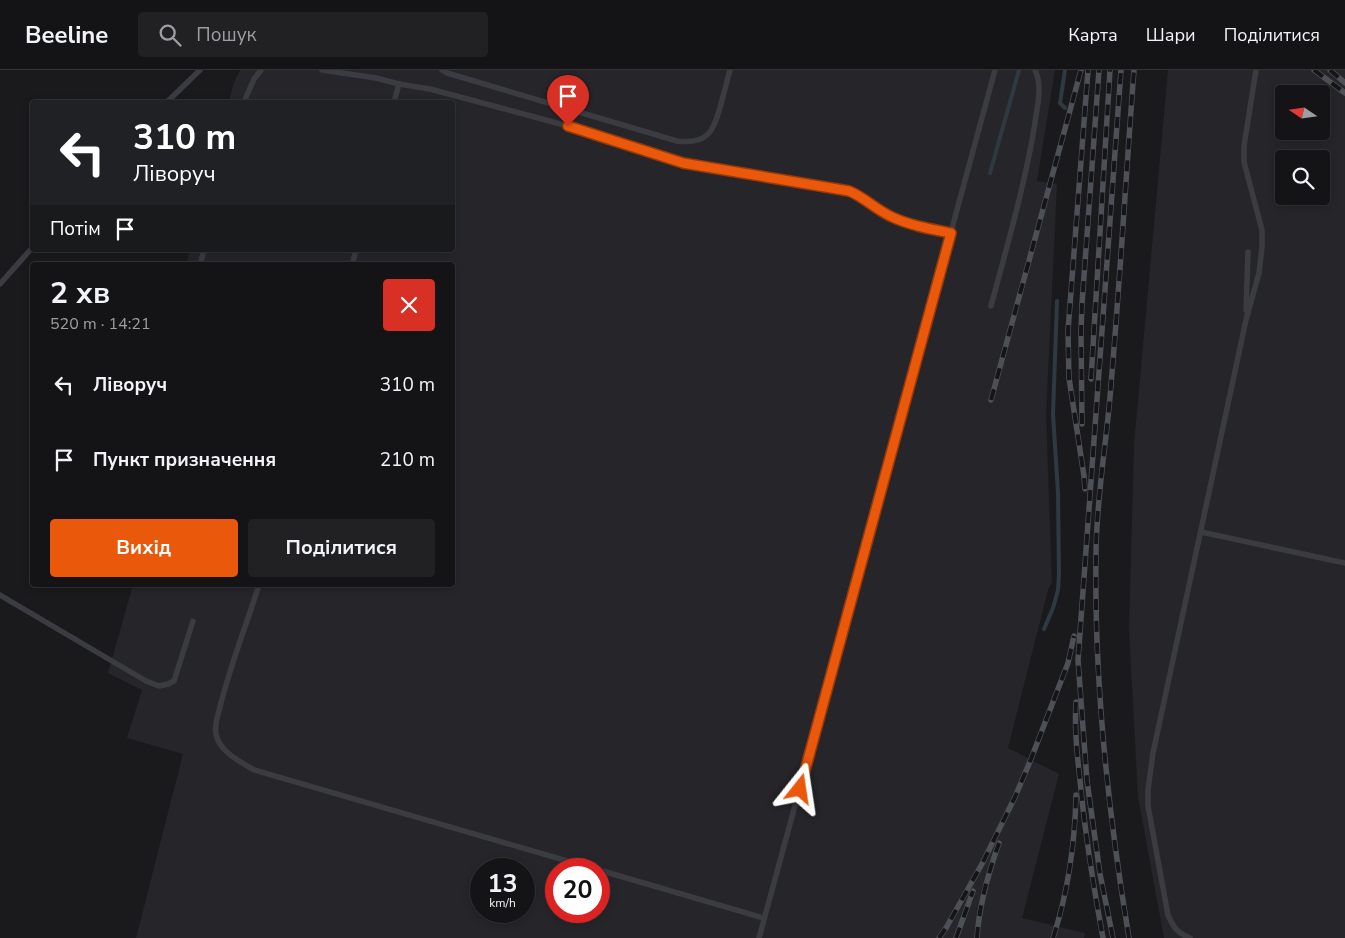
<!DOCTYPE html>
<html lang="uk">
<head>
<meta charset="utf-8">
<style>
	:root { --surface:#141416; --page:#212123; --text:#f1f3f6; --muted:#9d9ea1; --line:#333335; --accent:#ea580c }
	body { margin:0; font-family:"Nunito Sans",sans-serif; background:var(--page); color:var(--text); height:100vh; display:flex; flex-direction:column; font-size:19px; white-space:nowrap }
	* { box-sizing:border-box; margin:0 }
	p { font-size:16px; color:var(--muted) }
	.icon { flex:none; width:28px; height:28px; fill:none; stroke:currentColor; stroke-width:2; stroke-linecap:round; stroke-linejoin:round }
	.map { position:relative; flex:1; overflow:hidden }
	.panel { position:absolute; left:30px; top:192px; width:425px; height:325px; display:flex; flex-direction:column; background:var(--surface); border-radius:5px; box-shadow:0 2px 8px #0003,0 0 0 1px var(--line) }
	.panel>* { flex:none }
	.top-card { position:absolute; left:30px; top:30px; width:425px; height:152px; border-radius:5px; box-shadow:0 2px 8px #0003,0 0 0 1px var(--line); background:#202124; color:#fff; overflow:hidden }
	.needle { width:32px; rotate:283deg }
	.controls { position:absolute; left:1275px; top:15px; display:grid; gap:10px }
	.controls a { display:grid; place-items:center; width:55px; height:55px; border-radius:5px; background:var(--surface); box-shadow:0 2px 8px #0003,0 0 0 1px var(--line); font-size:25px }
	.speed { position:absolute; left:470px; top:788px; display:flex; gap:10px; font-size:25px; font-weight:700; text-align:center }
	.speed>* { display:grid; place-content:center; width:65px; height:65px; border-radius:50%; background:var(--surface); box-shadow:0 2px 8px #0003,0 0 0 1px var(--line); line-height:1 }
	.speed small { font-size:12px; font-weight:400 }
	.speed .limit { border:8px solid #d22; background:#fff; color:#111 }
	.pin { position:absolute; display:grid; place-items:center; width:42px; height:42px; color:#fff; margin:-51px -21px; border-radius:50% 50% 50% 0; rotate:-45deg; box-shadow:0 0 5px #0007 }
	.pin .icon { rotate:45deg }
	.me { position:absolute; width:55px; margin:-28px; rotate:15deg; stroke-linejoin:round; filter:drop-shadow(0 0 4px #0008) }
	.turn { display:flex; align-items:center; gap:18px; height:105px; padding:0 20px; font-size:22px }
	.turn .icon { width:65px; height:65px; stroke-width:2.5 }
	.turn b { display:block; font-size:35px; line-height:42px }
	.then { display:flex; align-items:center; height:48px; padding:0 20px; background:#0003; gap:10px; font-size:19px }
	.round { display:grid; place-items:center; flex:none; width:52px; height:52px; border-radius:5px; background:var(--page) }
	.summary { display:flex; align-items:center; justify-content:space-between; height:85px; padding:0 20px }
	h1 { font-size:30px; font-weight:700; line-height:38px }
	.cta { display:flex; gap:10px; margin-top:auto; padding:10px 20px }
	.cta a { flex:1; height:58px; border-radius:5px; background:var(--accent); color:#fff; font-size:20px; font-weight:700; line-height:58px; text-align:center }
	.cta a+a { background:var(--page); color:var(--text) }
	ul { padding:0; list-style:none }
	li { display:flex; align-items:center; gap:15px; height:75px; padding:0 20px }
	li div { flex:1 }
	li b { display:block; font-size:19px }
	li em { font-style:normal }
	header { display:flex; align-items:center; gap:30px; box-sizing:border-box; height:70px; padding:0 25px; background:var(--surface); border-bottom:1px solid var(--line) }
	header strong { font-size:24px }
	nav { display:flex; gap:28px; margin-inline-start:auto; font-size:18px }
	.search { width:350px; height:45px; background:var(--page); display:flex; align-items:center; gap:12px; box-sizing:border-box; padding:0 18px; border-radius:5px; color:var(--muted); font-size:19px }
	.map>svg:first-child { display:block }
	.built { fill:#26262a; fill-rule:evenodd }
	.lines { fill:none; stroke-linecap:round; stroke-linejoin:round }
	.stream { stroke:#2f3942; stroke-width:4 }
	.service { stroke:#3b3c42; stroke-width:5.5 }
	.rail-casing { stroke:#4e5057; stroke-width:5.5 }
	.rail { stroke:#151518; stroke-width:4; stroke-dasharray:11; stroke-linecap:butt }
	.route-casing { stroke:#983908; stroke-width:12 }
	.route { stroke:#ea580c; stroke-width:9 }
</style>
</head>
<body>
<header>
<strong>Beeline</strong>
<div class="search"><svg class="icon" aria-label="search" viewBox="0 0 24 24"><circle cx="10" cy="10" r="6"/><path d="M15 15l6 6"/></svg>Пошук</div>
<nav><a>Карта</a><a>Шари</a><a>Поділитися</a></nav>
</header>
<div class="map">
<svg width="1345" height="868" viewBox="0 0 1345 868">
	<rect width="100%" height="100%" fill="#1a1a1d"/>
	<!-- built -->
	<g class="built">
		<path d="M 240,0 L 1055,0 L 1037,111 L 1057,114 L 1046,345 L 1052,512 L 1048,520 L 1008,678 L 1059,704 L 1022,848 L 1085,863 L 1084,868 L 136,868 L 183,684 L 127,668 L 142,620 L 108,603 L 133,515 L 452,515 L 452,195 L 186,195 L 190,180 L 452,180 L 452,32 L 229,32 L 233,15 ZM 481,799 L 524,799 L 524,841 L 481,841 ZM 556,799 L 599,799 L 599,841 L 556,841 Z"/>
		<path d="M 1168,0 L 1345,0 L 1345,868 L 1164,868 L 1138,727 L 1129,560 L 1134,375 ZM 1284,24 L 1321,24 L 1321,61 L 1284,61 ZM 1284,89 L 1321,89 L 1321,126 L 1284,126 Z"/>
	</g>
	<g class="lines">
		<!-- stream -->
		<g class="stream">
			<polyline points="1065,38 1060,33 1065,0"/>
			<polyline points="990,103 1019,0"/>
			<polyline points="1044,559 1053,538 1058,520 1059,504 1058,423 1053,344 1057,231"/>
		</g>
		<!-- service -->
		<g class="service">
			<path d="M 322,0 L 376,8 L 399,14 L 430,19 L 583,60 L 683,93 L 849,121 C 864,127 875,139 890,146 C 908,155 930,158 951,163"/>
			<path d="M 442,0 L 447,3 L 677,71 C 708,75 714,61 721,34 C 724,23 727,11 730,0"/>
			<polyline points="167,32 200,0"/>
			<polyline points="244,32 254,9 261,0"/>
			<polyline points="394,32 399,14"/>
			<polyline points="200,195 204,180"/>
			<polyline points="352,195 356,180"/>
			<polyline points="0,214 32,178"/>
			<path d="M 991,236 C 1007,176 1025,115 1035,53 C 1037,35 1043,17 1035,0"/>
			<polyline points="1246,240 1248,182"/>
			<polyline points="1201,462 1345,493"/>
			<path d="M 259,515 C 246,556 230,596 220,637 C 218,645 214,655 216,664 C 219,682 241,692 254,700 L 595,799"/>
			<polyline points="0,525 146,611 159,616 168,614 174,611 193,551"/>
			<polyline points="599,800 764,848"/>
			<polyline points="759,868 995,0"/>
			<path d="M 1190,868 C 1176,862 1174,858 1168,845 L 1148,736 L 1148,720 L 1153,683 L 1246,250 L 1259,203 L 1262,177 L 1262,160 L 1244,92 L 1244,76 L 1256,0"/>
		</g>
		<defs>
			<g id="rail">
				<polyline points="1314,0 1345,23"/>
				<polyline points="1330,0 1345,13"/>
				<polyline points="1091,309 1110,0"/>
				<polyline points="991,330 1081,0"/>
				<polyline points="1082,354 1081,262 1082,234 1099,0"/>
				<polyline points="1085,419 1084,406 1069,308 1068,261 1088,0"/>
				<path d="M 1076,632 C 1074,662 1078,691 1081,720 C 1086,770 1094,819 1103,868"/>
				<polyline points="939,868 946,858 983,792 1015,727 1031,689 1068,593 1074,566"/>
				<polyline points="956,868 973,821"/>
				<path d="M 977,868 C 979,835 988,804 999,773"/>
				<path d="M 1053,868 C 1068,822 1075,773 1076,725"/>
				<polyline points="1113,868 1100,804 1087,711 1078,590 1121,0"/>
				<path d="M 1129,868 C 1108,742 1094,613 1096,485 C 1096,428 1107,371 1111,315 C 1120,210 1126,105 1134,0"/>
			</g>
		</defs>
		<!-- rail casing -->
		<use href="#rail" class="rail-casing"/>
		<!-- rail -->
		<use href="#rail" class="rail"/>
	</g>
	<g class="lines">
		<defs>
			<path id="route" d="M 568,56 L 683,93 L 849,121 C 864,127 875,139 890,146 C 908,155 930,159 951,163 L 800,719"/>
		</defs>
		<!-- route casing -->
		<use href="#route" class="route-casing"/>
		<!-- route -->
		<use href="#route" class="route"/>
	</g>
</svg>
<div class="controls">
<a><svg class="needle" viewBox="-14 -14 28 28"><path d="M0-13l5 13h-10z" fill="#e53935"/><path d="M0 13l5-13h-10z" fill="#9d9ea1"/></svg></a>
<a><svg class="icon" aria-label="search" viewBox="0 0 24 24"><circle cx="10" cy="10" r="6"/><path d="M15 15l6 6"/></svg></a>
</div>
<div class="speed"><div>13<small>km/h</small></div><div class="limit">20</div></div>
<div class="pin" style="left:568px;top:56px;background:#d93025"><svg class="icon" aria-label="arrive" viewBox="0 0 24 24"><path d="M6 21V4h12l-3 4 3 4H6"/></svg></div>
<svg class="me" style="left:800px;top:719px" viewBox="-20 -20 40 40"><path d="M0-17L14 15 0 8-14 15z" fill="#ea580c" stroke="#fff" stroke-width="4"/></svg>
<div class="top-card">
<div class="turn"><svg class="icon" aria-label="left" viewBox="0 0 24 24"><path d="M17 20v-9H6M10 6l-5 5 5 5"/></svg><div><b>310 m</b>Ліворуч</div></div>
<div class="then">Потім<svg class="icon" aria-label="arrive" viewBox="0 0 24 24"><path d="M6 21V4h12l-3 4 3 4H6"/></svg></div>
</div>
<section class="panel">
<div class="summary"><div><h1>2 хв</h1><p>520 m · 14:21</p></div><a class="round" style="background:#d93025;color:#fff"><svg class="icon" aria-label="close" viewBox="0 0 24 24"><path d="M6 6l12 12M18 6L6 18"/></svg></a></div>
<ul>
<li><svg class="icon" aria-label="left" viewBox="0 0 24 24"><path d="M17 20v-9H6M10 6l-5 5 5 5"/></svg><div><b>Ліворуч</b></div><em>310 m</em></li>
<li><svg class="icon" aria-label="arrive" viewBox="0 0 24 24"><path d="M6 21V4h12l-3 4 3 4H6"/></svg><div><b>Пункт призначення</b></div><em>210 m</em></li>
</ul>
<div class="cta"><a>Вихід</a><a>Поділитися</a></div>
</section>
</div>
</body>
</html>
